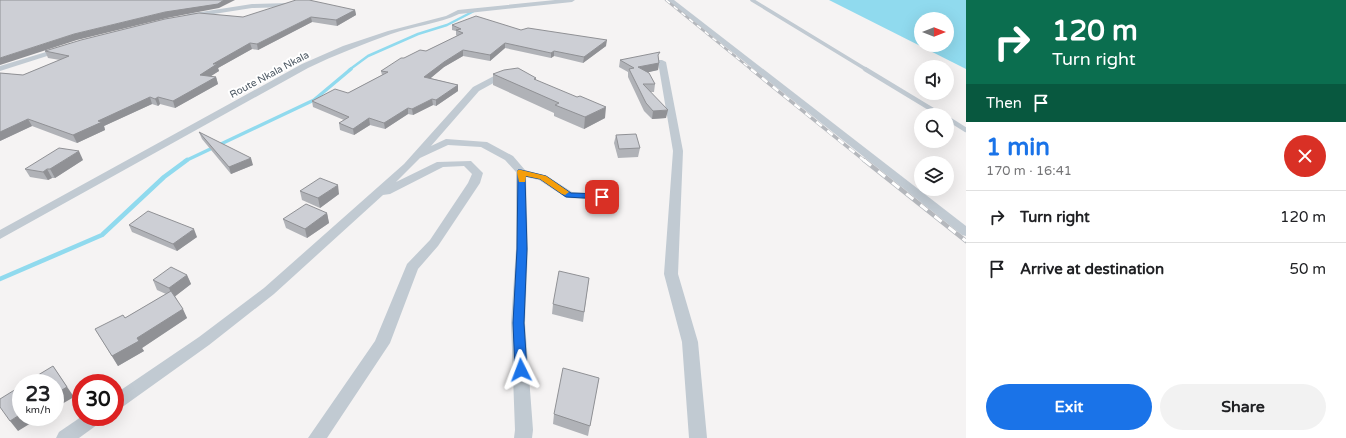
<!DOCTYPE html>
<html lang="en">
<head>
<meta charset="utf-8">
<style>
	:root { --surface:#fff; --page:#f2f2f2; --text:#202124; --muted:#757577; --line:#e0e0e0; --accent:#1a73e8 }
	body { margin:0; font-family:"Varela Round",sans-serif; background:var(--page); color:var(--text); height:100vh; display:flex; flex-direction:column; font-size:15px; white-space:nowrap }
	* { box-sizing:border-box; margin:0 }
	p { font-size:13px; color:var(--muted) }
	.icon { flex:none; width:22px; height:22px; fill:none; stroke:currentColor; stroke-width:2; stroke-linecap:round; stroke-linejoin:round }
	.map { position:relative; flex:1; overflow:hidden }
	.panel { display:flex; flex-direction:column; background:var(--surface); width:380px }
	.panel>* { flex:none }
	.top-card { background:#0b6e4f; color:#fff; overflow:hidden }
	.needle { width:26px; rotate:90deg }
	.controls { position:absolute; left:914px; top:12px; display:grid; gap:8px }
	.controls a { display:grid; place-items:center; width:40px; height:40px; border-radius:50%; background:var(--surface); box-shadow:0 4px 16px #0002; font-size:20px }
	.speed { position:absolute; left:12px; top:374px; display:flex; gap:8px; font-size:20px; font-weight:700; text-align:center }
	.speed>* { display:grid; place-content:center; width:52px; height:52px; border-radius:50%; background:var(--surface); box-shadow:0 4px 16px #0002; line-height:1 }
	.speed small { font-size:10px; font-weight:400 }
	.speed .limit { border:6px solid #d22; background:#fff; color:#111 }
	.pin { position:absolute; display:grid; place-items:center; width:34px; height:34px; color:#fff; margin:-17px; border-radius:8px; box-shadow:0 2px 6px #0006 }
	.me { position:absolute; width:44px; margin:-22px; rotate:357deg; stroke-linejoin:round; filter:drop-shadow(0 0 3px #0008) }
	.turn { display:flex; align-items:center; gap:14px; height:84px; padding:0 20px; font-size:18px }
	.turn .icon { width:52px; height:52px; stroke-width:2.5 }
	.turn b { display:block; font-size:28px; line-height:34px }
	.then { display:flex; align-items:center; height:38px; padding:0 20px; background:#0003; gap:8px; font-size:15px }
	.round { display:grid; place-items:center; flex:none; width:42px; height:42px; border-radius:21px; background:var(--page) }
	.head { display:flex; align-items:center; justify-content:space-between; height:68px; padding:0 20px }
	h1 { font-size:24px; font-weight:700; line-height:30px; color:var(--accent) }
	.button { display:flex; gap:8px; margin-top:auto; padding:8px 20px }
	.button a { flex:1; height:46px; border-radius:24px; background:var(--accent); color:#fff; font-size:16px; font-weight:700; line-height:46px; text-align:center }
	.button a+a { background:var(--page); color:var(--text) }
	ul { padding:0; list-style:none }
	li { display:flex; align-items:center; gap:12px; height:52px; padding:0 20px; border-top:1px solid var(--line) }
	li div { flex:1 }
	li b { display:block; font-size:15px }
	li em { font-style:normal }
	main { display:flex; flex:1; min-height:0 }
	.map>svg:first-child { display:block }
	.water { fill:#90daee; fill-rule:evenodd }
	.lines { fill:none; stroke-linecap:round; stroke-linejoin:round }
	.stream-far2 { stroke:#90daee; stroke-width:2.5 }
	.stream-far1 { stroke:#90daee; stroke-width:3.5 }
	.stream { stroke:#90daee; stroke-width:4.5 }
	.service-far1 { stroke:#c1cad2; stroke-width:3.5 }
	.service { stroke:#c1cad2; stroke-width:4.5 }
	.minor { fill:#c1cad2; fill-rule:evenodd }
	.rail-far2-casing { stroke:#b5b8bd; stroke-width:2.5 }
	.rail-far1-casing { stroke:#b5b8bd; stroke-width:3.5 }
	.rail-casing { stroke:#b5b8bd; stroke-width:4.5 }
	.rail-far2 { stroke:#fff; stroke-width:1.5; stroke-dasharray:5; stroke-linecap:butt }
	.rail-far1 { stroke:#fff; stroke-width:2.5; stroke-dasharray:7; stroke-linecap:butt }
	.rail { stroke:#fff; stroke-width:3; stroke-dasharray:9; stroke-linecap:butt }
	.wall { fill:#b0b2b7 }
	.shaded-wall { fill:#909195 }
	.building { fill:#cdcfd5; stroke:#909195 }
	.route { fill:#1a73e8; stroke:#114b97 }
	.slow { fill:#f59e0b }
	.labels { text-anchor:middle; stroke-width:4; stroke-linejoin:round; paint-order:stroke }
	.far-street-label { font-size:10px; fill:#4a5661; stroke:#fff }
</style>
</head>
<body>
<main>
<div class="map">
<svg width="966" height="438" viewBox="0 0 966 438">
	<rect width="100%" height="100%" fill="#f5f3f3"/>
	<!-- water -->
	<path class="water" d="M 829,0 L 966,0 L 966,69 ZM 921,19 L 947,19 L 947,45 L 921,45 Z"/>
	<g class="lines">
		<!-- stream-far2 -->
		<polyline class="stream-far2" points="349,70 368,56 418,34 447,25 474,11"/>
		<!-- stream-far1 -->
		<polyline class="stream-far1" points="185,161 314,100 351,69"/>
		<!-- stream -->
		<polyline class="stream" points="0,279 102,235 164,177 187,160"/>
		<!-- service-far1 -->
		<polyline class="service-far1" points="752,0 867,70"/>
		<!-- service -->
		<g class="service">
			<polyline points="865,69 941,115"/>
			<polyline points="947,118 966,130"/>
		</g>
		<!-- minor -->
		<g class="minor">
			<polygon points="299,0 308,0 289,7 252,8 188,18 185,16 188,14 252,4 289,3"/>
			<path d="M 555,0 L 575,0 L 572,2 L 459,14 C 438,24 414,26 391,34 C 363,44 335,55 308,68 L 0,239 L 0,230 L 302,64 L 343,46 L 388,31 L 446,16 L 458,10 Z"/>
			<polygon points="667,0 674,0 966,226 966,236 962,235"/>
			<polygon points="59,48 65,48 66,50 0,71 0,66"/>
			<polygon points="659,60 662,60 666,62 683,151 678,274 698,342 707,438 689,438 682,342 664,274 673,151 658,62"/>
			<polygon points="508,74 512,76 511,78 499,80 479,91 431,146 446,139 487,142 513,156 525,170 547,176 572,192 602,194 606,195 608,197 606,199 602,200 569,198 565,197 539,180 526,177 528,249 525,323 533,430 532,438 514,438 515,430 511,323 516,249 516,172 505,160 481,147 448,145 420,158 396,182 437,162 471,161 483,173 480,183 438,246 418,269 390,343 327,438 308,438 375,341 407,264 430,240 468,183 472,174 464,166 443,167 390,194 383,195 274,294 209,345 121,408 115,410 115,394 199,337 264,288 404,164 473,87 494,76"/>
			<polygon points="81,417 104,417 101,422 79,438 56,438 59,432"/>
		</g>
		<defs>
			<polyline id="rail-far2" points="666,0 752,70"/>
			<polyline id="rail-far1" points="751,69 865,161"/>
			<polyline id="rail" points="864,160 966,241"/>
		</defs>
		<!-- rail-far2 casing -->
		<use href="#rail-far2" class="rail-far2-casing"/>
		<!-- rail-far1 casing -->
		<use href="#rail-far1" class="rail-far1-casing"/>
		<!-- rail casing -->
		<use href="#rail" class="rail-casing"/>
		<!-- rail-far2 -->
		<use href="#rail-far2" class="rail-far2"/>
		<!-- rail-far1 -->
		<use href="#rail-far1" class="rail-far1"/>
		<!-- rail -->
		<use href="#rail" class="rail"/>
	</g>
	<!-- wall -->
	<g class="wall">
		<polygon points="355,10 356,15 337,26 312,22 258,50 252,49 218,68 219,71 210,76 216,77 218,84 175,108 160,104 158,106 152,104 104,126 105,130 77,143 32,126 0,141 0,73 23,75 60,60 48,58 45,51 243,17"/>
		<polygon points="452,25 521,30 606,46 583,63 554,56 551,58 505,48 490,61 463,56 444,67 430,78 458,85 458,91 436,106 433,105 413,115 408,114 385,129 370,125 354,135 340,130 339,123 344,120 313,107 312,101 348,93 382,75 381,71 404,58 426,51 457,36 456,35 456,31 452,30"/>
		<polygon points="659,59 658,70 647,72 655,84 654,92 650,92 666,118 652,119 644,111 628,77 628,72 619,67 620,60"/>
		<polygon points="493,74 536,78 536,81 605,118 584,129 554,116 554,113 493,85"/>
		<polygon points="199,132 253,165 231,174 202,139"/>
		<polygon points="616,135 640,148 638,157 618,158 614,143"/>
		<polygon points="83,160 55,178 52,178 48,180 30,177 25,169"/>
		<polygon points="300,191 339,194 320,208 302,200"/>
		<polygon points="327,213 329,223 307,238 286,228 283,219"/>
		<polygon points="129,225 197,237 177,251 132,232"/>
		<polygon points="187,275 191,284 175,296 187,318 142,348 144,351 118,366 95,329 125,318 166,294 157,290 153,280"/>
		<polygon points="589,278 583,322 552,314 553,304"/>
		<polygon points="599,378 588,436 553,424 554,414"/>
	</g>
	<!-- shaded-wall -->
	<g class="shaded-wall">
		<polygon points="224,0 235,0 219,8 167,18 77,40 0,65 0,58 74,34 165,12"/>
		<polygon points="355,10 356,15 337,26 336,20"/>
		<polygon points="311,17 312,22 258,50 257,44"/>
		<polygon points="607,40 606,46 583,63 584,57"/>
		<polygon points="250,43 252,49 218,68 219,71 202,82 200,75 213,64"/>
		<polygon points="505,43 505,48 490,61 490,55"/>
		<polygon points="463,50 463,56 444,67 425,83 424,77 444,62"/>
		<polygon points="554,51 554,56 551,58 551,53"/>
		<polygon points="659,63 658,70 637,75 638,67"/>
		<polygon points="216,77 218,84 175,108 173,101"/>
		<polygon points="458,85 458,91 436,106 436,100"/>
		<polygon points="150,97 152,104 104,126 105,130 77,143 73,135 98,121"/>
		<polygon points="158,97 160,104 158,106 155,99"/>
		<polygon points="432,99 433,105 413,115 412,109"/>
		<polygon points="606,107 605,118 584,129 585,117"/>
		<polygon points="408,108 408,114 385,129 384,123"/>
		<polygon points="668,110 666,118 652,119 653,111"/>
		<polygon points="369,118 370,125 354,135 353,129"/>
		<polygon points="28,119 32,126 0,141 0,132"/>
		<polygon points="79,151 83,160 55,178 50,169"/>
		<polygon points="251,158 253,165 231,174 229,167"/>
		<polygon points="47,169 52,178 48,180 43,172"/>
		<polygon points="338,185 339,194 320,208 318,198"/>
		<polygon points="327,213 329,223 307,238 305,229"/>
		<polygon points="194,229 197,237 177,251 173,244"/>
		<polygon points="187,275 191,284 173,298 169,288"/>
		<polygon points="183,309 187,318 142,348 144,351 118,366 112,356 137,338"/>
		<polygon points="53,366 74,397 55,408 55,394"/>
		<polygon points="21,414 21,417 41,417 18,431 10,421"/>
	</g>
	<!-- building -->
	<g class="building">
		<polygon points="0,0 224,0 218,4 165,12 74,34 0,58"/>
		<polygon points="296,0 309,0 355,10 336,20 311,17 257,44 250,43 213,64 217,64 200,75 216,77 173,101 158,97 155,99 150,97 98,121 102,122 73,135 28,119 0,132 0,73 23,75 69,56 45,51 81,40 165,19 199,13 243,17"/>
		<polygon points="476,16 521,30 528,28 607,40 584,57 554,51 551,53 505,43 490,55 463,50 444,62 424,77 458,85 436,100 432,99 412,109 408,108 384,123 369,118 353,129 339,123 349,117 312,101 335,89 348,93 388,72 381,71 401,58 404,58 420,50 426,51 463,33 456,30 461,29 452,25"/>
		<polygon points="660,52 658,55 659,63 638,67 649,73 655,84 643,84 668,110 653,111 646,103 629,69 634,68 620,60"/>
		<polygon points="518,68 536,78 534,79 577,97 580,96 606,107 585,117 555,105 559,103 493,74 504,70"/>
		<polygon points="199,132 251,158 229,167"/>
		<polygon points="636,134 640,148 619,149 616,135"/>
		<polygon points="59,148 79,151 50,169 47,169 43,172 25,169"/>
		<polygon points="320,178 338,185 318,198 300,191"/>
		<polygon points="306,204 327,213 305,229 283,219"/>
		<polygon points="148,211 194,229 173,244 129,225"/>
		<polygon points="171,267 187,275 169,288 153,280"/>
		<polygon points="559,271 589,278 584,312 553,304"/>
		<polygon points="171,291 183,309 137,338 139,341 112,356 95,329 123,315 125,318"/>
		<polygon points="53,366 67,387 55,394 55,383 25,383"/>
		<polygon points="563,368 599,378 590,426 554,414"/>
		<polygon points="21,386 21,414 10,421 0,407 0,399"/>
	</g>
	<!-- route -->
	<polygon class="route" points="518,170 521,170 546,176 571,193 602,194 606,197 602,199 566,197 540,179 525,176 527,249 524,323 527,370 525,373 521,375 516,373 515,370 513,323 517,249"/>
	<!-- slow -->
	<polygon class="slow" points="518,170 521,170 546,176 569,192 565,195 562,194 540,179 526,176 525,182 519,182 517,172"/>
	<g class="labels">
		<!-- far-street labels -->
		<g class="far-street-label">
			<text transform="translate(269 74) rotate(-28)" y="4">Route Nkala Nkala</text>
		</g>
	</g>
</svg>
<div class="controls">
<a><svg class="needle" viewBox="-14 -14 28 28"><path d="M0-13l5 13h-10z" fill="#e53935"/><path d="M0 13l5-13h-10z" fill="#757577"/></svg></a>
<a><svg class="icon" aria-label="sound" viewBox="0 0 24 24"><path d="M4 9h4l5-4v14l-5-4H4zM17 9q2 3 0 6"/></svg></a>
<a><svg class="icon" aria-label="search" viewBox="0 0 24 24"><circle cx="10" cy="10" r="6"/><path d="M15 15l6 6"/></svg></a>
<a><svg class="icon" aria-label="layers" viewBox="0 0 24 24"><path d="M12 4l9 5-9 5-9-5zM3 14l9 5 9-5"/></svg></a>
</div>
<div class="speed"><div>23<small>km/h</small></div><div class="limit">30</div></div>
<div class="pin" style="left:602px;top:197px;background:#d93025"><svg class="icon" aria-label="arrive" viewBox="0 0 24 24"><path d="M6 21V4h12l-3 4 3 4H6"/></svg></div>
<svg class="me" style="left:521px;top:370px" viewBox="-20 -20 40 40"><path d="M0-17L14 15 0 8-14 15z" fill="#1a73e8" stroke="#fff" stroke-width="4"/></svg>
</div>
<section class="panel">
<div class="top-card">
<div class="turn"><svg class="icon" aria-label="right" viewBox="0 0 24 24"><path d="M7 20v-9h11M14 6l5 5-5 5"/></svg><div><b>120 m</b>Turn right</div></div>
<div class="then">Then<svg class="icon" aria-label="arrive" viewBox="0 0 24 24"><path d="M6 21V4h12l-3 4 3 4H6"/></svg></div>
</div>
<div class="head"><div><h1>1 min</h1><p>170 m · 16:41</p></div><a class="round" style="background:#d93025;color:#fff"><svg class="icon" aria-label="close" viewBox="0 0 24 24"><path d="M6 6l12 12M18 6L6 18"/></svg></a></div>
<ul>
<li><svg class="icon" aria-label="right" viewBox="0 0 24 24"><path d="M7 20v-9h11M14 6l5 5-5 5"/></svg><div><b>Turn right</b></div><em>120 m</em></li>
<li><svg class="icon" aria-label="arrive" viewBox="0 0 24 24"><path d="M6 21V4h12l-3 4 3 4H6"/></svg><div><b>Arrive at destination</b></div><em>50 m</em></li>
</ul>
<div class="button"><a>Exit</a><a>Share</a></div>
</section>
</main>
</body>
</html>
